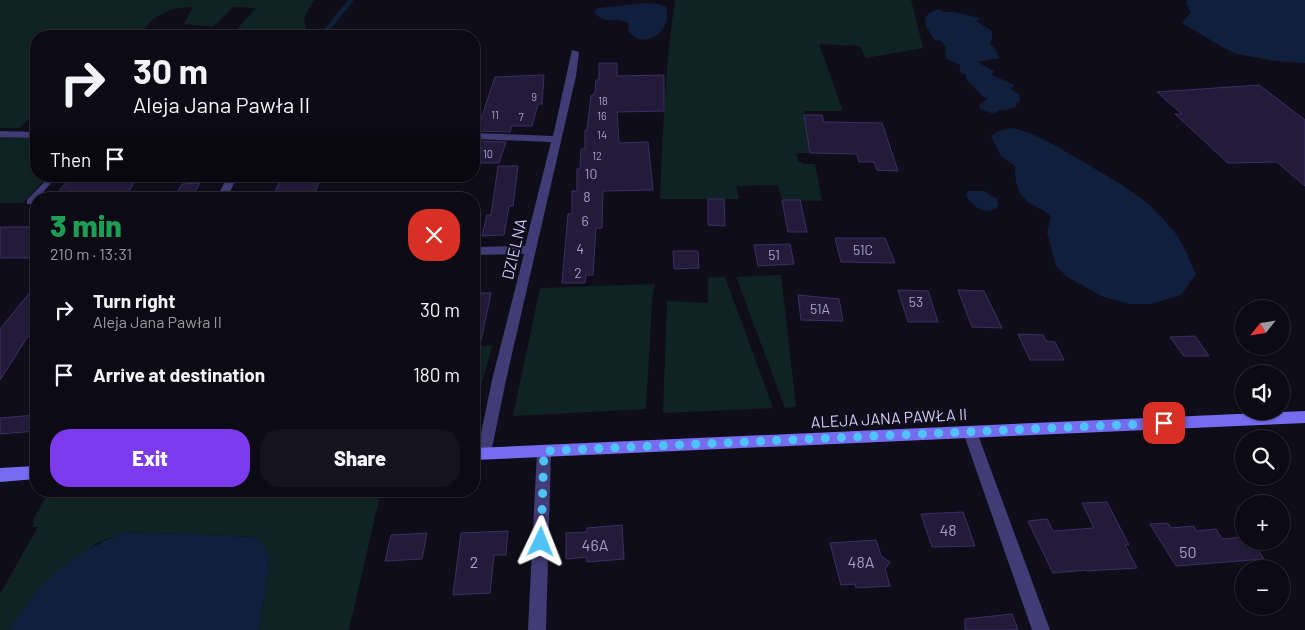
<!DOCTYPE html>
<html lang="en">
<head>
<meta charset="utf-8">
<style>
	:root { --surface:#0c0a14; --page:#15131d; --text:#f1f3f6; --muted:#9a9aa0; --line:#2c2b34; --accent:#7c3aed }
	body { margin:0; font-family:Barlow,sans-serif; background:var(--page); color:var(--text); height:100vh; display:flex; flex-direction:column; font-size:19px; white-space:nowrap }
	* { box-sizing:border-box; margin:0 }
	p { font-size:16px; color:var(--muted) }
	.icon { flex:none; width:28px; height:28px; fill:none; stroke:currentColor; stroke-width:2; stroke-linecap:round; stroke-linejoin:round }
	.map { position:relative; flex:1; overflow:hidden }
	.details { position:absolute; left:30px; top:192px; width:450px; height:305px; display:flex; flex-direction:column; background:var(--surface); border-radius:20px; box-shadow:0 1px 4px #0004,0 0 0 1px var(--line) }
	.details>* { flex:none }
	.banner { position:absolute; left:30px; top:30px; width:450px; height:152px; border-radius:20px; box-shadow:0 1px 4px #0004,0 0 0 1px var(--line); background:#0c0a14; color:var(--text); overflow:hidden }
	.needle { width:32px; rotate:240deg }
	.tools { position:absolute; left:1235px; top:300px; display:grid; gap:10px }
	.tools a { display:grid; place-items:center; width:55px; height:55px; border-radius:50%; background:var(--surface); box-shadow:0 1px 4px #0004,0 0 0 1px var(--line); font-size:25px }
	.pin { position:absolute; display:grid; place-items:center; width:42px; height:42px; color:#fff; margin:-21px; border-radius:10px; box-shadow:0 2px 8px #0006 }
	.me { position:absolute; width:55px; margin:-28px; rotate:2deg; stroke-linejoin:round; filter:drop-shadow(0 0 4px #0008) }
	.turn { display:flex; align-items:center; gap:18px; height:105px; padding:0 20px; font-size:22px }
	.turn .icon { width:65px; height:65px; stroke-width:2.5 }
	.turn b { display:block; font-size:35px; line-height:42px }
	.then { display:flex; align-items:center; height:48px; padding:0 20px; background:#0003; gap:10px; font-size:19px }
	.round { display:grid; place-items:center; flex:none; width:52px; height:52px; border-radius:20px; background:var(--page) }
	.head { display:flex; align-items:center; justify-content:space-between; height:85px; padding:0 20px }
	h1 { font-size:30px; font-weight:800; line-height:38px; color:#1e9e55 }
	.action { display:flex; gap:10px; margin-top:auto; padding:10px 20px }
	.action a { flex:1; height:58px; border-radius:20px; background:var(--accent); color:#fff; font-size:20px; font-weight:800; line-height:58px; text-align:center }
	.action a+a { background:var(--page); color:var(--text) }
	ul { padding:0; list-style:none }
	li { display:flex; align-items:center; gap:15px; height:65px; padding:0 20px }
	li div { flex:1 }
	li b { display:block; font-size:19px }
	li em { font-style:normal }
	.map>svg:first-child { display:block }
	.green { fill:#102324 }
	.water { fill:#101f3b }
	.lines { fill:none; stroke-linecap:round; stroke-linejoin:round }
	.stream { stroke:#101f3b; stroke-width:4.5 }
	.building { fill:#221b39; stroke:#3c2f63 }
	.lane { fill:#413c75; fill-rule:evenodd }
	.street { fill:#413c75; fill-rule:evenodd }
	.secondary { fill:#766cf0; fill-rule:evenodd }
	.route { stroke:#4fc3f7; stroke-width:9; stroke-dasharray:0 16.2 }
	.labels { text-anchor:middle; stroke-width:4; stroke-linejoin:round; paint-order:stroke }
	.far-number-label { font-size:11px; fill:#a79fca }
	.number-label { font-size:14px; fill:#a79fca }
	.street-label { font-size:16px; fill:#d3cbfa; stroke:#100d1a }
	.near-number-label { font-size:16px; fill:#a79fca }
</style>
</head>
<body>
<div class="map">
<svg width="1305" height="630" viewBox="0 0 1305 630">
	<rect width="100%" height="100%" fill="#100d1a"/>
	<!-- green -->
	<g class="green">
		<polygon points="0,0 314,0 304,18 307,36 231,36 256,8 233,7 213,27 184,24 193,7 172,9 153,19 145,28 118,34 116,36 36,36 36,113 19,128 0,128"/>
		<path d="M 675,0 L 911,0 L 923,48 L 866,58 L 860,46 L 819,44 L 843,111 L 804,111 L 810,153 L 796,153 L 798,161 L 804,164 L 815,164 L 822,201 L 782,200 L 778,185 L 736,186 L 739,199 L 660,199 C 663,133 665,66 675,0 Z"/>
		<polygon points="0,137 36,138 36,176 48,176 23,203 0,203"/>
		<polygon points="781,275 796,407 785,408 736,277"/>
		<polygon points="725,277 773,408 663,413 667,301 708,303 708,278"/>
		<polygon points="655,284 652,301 646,409 513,416 540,288"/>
		<polygon points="474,346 492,346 474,412"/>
		<polygon points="257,491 381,491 349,630 259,630 268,576 269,554 257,537 125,532 97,543 44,584 9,630 0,630 0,594 38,527 33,527 34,518 47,495"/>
	</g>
	<!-- water -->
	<g class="water">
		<polygon points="1187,0 1305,0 1305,63 1275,61 1237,54 1224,48 1182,23 1191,13 1186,4"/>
		<path d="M 644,3 L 659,4 L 666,7 C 673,33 643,51 628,31 L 629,24 C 617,15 606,27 594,12 L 598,8 Z"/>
		<path d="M 938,9 L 943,11 L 942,12 L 954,12 L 980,18 L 976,21 L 992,31 L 992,40 L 990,43 L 996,50 L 999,58 L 977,62 L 994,71 L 992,75 L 1015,85 L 1011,89 L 1019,94 L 1020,101 L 1016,103 L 1017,106 L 1006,110 L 999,110 L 994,114 L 980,109 L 979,105 L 987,99 C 978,94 976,87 967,81 L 966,75 L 960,72 L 960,65 L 945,58 L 946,47 L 941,41 L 934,40 L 926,26 L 925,18 L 929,13 Z"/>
		<path d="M 1013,128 C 1040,134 1058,148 1082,161 C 1118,183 1146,196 1173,230 C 1183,242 1189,260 1196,274 L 1181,295 L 1151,304 L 1129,304 L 1101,296 L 1066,276 L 1056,266 L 1047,232 L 1051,217 C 1043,208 1033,207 1025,199 C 1016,191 1015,178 1015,166 L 1001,156 L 991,136 L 998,131 Z"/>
		<path d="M 968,191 L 984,191 L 997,199 L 998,206 C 987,217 972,207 966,195 Z"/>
		<path d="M 125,532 L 257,537 L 269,554 L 268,576 L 259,630 L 9,630 C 20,615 31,597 44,584 C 66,560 95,544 125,532 Z"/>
	</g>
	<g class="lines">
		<!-- stream -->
		<polyline class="stream" points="322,36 351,0"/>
	</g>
	<!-- building -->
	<g class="building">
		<polygon points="599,63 617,63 617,76 664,75 664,111 617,112 619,143 648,142 653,190 603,191 602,228 596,228 593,275 586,275 585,283 562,283 568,214 572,214 572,191 577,191 577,169 580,169 581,149 585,149 585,130 587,130 591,96 595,93 596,80 599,80"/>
		<polygon points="544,75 542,104 538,104 532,126 512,126 510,132 477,131 495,77"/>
		<polygon points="1259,85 1305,120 1305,186 1277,162 1228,163 1175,114 1182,114 1157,92"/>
		<polygon points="804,115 822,115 824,122 882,123 898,171 877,170 874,162 859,162 857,154 810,153"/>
		<polygon points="474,141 506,142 499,163 474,163"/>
		<polygon points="498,166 518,166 513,206 509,206 504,235 482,236 487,215 491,215"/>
		<polygon points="72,176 138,176 124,199 52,199"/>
		<polygon points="297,176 313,176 311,180 320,180 312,199 271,199 282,178"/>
		<polygon points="200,183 191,199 173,199 182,184"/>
		<polygon points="708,199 724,199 725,226 708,225"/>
		<polygon points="782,200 800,200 807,232 788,232"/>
		<rect x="0" y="227" width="36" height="31"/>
		<polygon points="835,238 885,238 895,263 841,262"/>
		<polygon points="790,244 794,264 758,266 754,245"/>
		<polygon points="673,251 698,251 699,268 674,269"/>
		<polygon points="36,285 36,324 0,380 0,329"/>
		<polygon points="898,290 928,291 938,322 908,322"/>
		<polygon points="958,290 984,291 1002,328 972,327"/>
		<polygon points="474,293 491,293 481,340 474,340"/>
		<polygon points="798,295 839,299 843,321 801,320"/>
		<polygon points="1018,334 1043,335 1046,341 1055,342 1064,360 1030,360"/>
		<polygon points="1195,336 1209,356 1184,356 1170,337"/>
		<polygon points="36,415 36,431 0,434 0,418"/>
		<polygon points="1107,502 1129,545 1125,545 1137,568 1087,571 1086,570 1053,573 1028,521 1047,519 1053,531 1094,528 1082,503"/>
		<polygon points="963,512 975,546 932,547 921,514"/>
		<polygon points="1168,523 1171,528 1194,526 1196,531 1216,529 1222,539 1244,537 1244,541 1252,541 1264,559 1176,566 1150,524"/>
		<polygon points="622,525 624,559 587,562 587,557 566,559 566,533 587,532 587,528"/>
		<polygon points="508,531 506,555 494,555 490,593 453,595 461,533"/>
		<polygon points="427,533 422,559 385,561 391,535"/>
		<polygon points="876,540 881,556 890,562 885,569 890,586 856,588 855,584 841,585 830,543"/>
		<polygon points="1012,614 1018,630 965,630 965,619"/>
	</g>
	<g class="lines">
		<!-- lane -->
		<polygon class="lane" points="50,176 57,176 33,204 27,204 27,200"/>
		<!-- street -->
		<g class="street">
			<polygon points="572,50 579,52 576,76 506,380 491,453 489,457 484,459 479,457 477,453 492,380 524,254 474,255 474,247 525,246 551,142 474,139 474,133 553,136"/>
			<polygon points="0,131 36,132 36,138 0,137"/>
			<polygon points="228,176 238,176 226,199 216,199"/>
			<polygon points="970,426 975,428 977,432 1050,630 1032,630 963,432 965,428"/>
			<polygon points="544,445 549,447 551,451 546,630 528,630 537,451 539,447"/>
		</g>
		<!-- secondary -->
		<g class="secondary">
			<polygon points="1305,411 1305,423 474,460 474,448"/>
			<polygon points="36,466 36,479 0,482 0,468"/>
		</g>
	</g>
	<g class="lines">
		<!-- route -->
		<polyline class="route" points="541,542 544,451 1164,423"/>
	</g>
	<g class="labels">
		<!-- far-number labels -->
		<g class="far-number-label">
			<text x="534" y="101">9</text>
			<text x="603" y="105">18</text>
			<text x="495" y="119">11</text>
			<text x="602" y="120">16</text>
			<text x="521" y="121">7</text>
			<text x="602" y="139">14</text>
			<text x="488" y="158">10</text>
			<text x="597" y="160">12</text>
		</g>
		<!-- number labels -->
		<g class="number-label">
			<text x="591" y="179">10</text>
			<text x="587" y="202">8</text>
			<text x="585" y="226">6</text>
			<text x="580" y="254">4</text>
			<text x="863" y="255">51C</text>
			<text x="774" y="260">51</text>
			<text x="578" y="278">2</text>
			<text x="916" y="307">53</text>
			<text x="820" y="314">51A</text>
		</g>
		<!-- street labels -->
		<g class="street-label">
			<text transform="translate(514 249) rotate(-77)" y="6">DZIELNA</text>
			<text transform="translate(889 418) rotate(-3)" y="6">ALEJA JANA PAWŁA II</text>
		</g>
		<!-- near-number labels -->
		<g class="near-number-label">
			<text x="948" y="536">48</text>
			<text x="595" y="551">46A</text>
			<text x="1188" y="558">50</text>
			<text x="474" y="568">2</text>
			<text x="861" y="568">48A</text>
		</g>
	</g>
</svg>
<div class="tools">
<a><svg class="needle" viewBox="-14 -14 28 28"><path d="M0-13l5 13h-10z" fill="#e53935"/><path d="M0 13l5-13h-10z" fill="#9a9aa0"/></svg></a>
<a><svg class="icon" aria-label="sound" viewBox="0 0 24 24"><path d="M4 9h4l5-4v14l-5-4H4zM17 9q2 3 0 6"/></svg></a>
<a><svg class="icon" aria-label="search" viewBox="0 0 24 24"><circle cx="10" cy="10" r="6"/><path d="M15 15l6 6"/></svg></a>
<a>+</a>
<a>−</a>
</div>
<div class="pin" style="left:1164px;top:423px;background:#d93025"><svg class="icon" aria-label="arrive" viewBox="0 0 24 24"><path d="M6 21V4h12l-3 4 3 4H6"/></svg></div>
<svg class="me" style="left:541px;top:542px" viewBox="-20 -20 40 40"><path d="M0-17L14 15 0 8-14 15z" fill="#4fc3f7" stroke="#fff" stroke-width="4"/></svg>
<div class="banner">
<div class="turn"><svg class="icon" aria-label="right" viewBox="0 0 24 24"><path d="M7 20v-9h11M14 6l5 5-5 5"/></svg><div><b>30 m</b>Aleja Jana Pawła II</div></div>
<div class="then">Then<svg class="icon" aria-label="arrive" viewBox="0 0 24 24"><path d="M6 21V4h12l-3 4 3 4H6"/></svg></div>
</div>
<section class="details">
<div class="head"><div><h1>3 min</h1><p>210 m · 13:31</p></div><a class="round" style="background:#d93025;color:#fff"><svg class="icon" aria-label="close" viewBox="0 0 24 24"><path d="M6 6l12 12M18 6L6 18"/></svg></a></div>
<ul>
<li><svg class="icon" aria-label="right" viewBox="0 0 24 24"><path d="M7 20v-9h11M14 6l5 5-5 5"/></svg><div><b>Turn right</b><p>Aleja Jana Pawła II</p></div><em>30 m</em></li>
<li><svg class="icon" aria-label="arrive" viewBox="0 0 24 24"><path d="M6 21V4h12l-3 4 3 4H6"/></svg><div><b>Arrive at destination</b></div><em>180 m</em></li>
</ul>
<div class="action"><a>Exit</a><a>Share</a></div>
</section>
</div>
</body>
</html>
